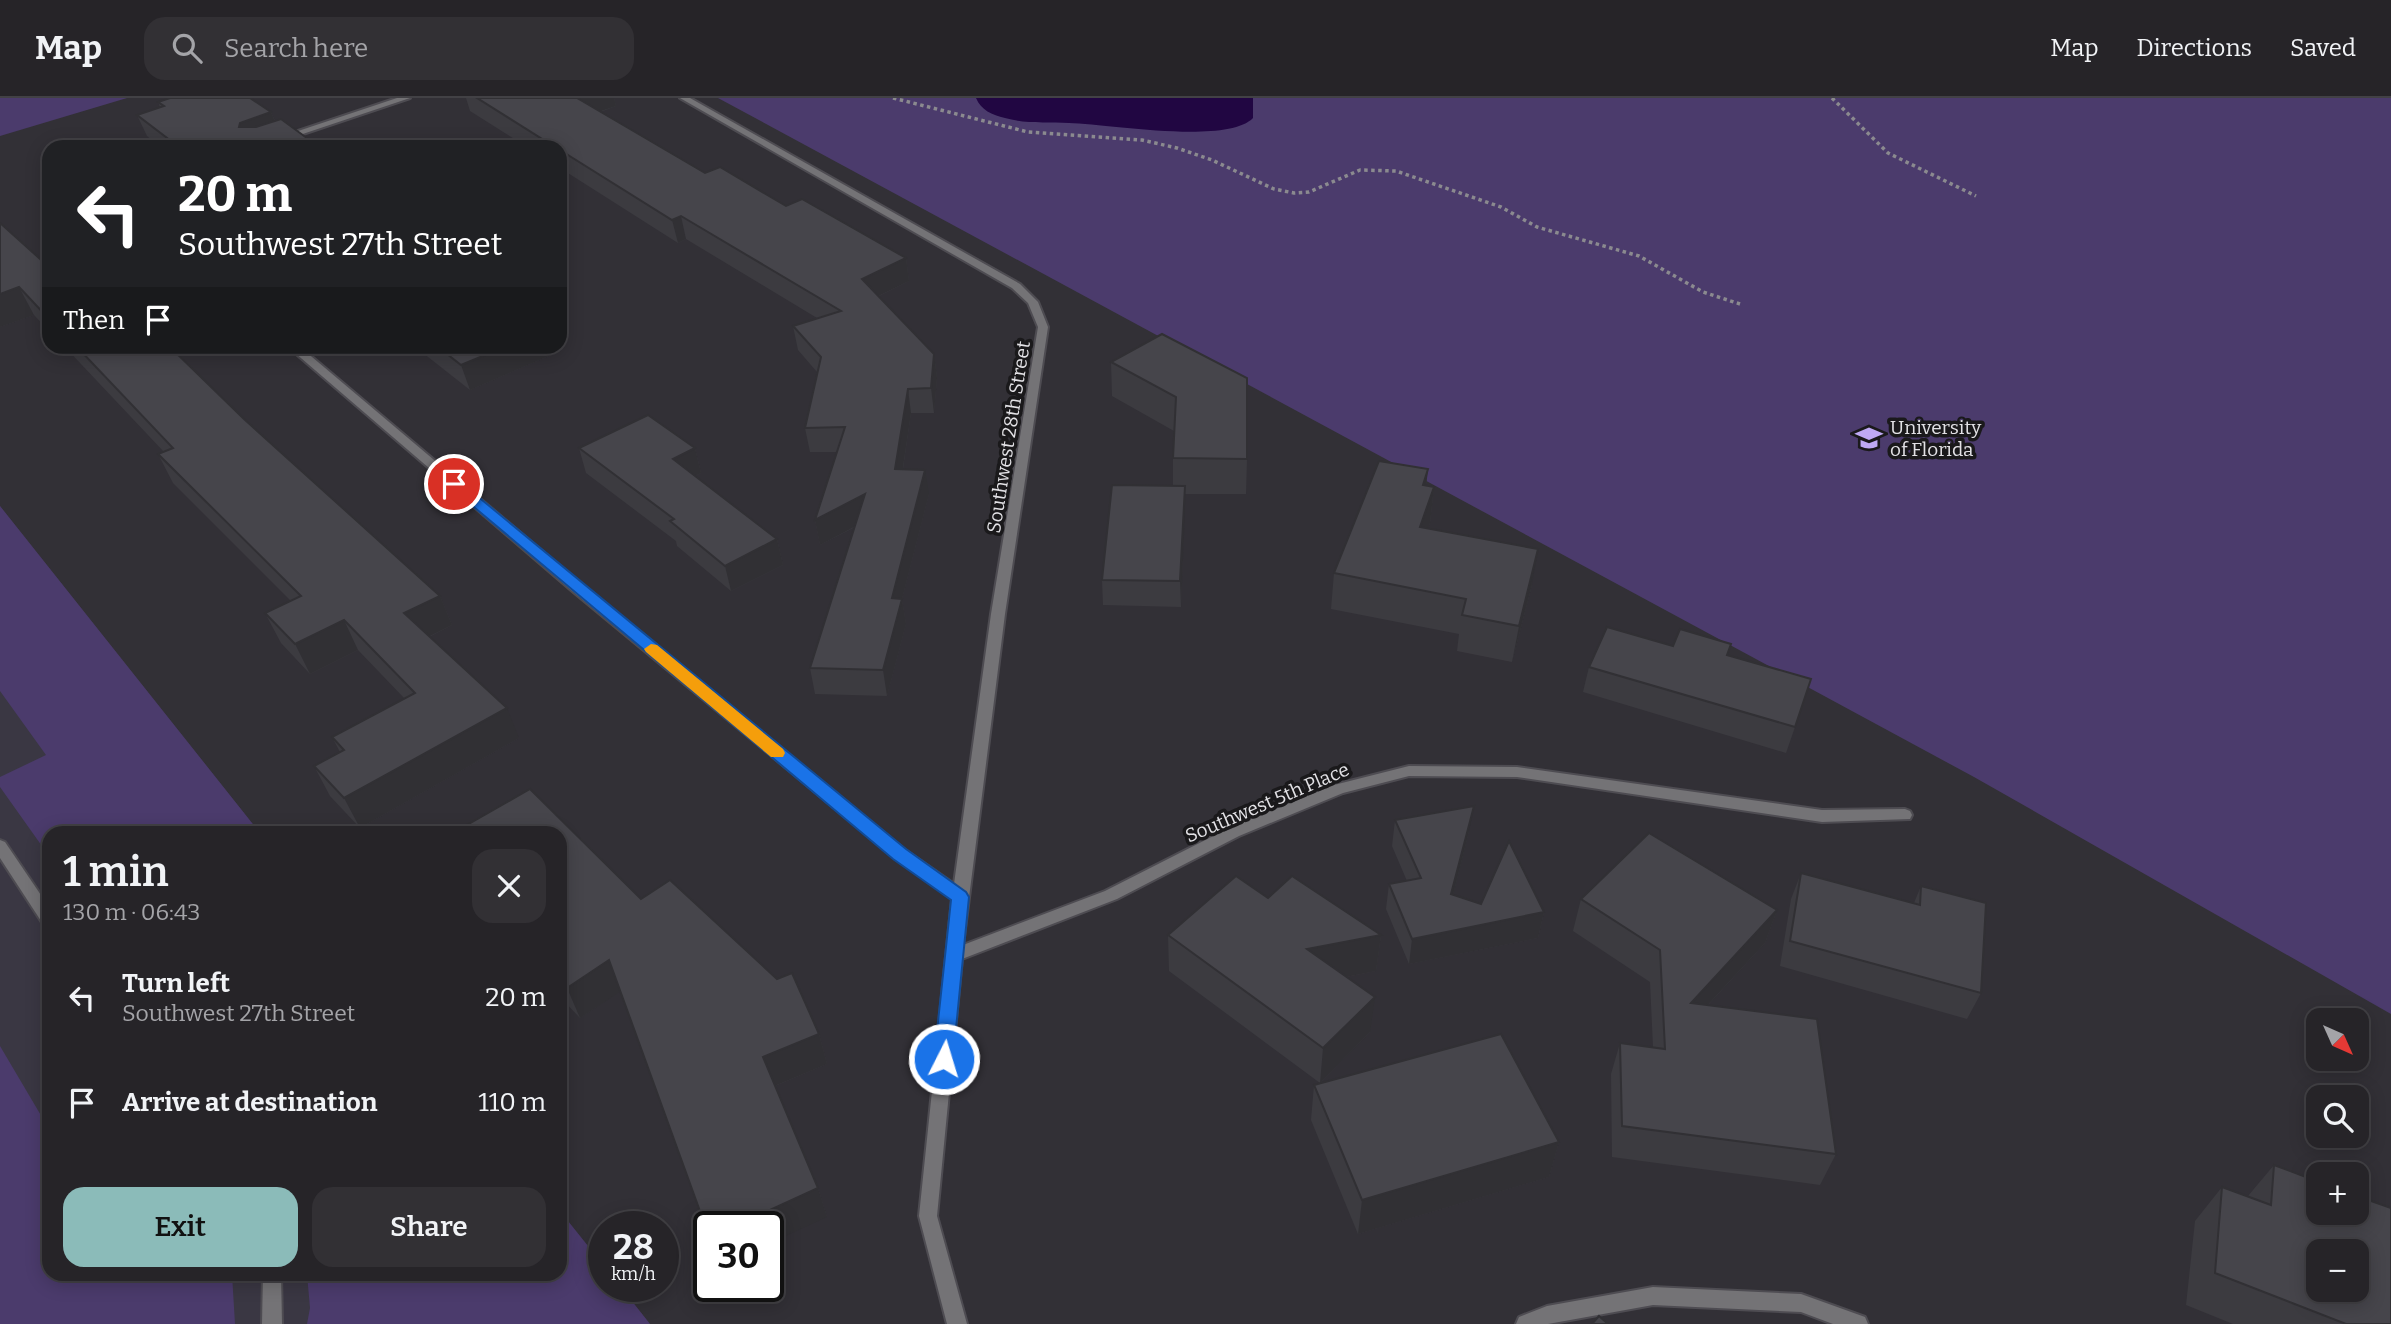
<!DOCTYPE html>
<html lang="en">
<head>
<meta charset="utf-8">
<style>
	:root { --surface:#262428; --page:#323034; --text:#f1f3f6; --muted:#a4a4a8; --line:#424145; --accent:#8bbbb9 }
	body { margin:0; font-family:Bitter,serif; background:var(--page); color:var(--text); height:100vh; display:flex; flex-direction:column; font-size:26px; white-space:nowrap }
	* { box-sizing:border-box; margin:0 }
	p { font-size:23px; color:var(--muted) }
	.icon { flex:none; width:38px; height:38px; fill:none; stroke:currentColor; stroke-width:2; stroke-linecap:round; stroke-linejoin:round }
	.map { position:relative; flex:1; overflow:hidden }
	.sheet { position:absolute; left:42px; top:728px; width:525px; height:455px; display:flex; flex-direction:column; background:var(--surface); border-radius:21px; box-shadow:0 4px 18px #0003,0 0 0 2px var(--line) }
	.sheet>* { flex:none }
	.guide { position:absolute; left:42px; top:42px; width:525px; height:214px; border-radius:21px; box-shadow:0 4px 18px #0003,0 0 0 2px var(--line); background:#202124; color:#fff; overflow:hidden }
	.needle { width:46px; rotate:135deg }
	.buttons { position:absolute; left:2306px; top:910px; display:grid; gap:14px }
	.buttons a { display:grid; place-items:center; width:63px; height:63px; border-radius:14px; background:var(--surface); box-shadow:0 4px 18px #0003,0 0 0 2px var(--line); font-size:35px }
	.speed { position:absolute; left:588px; top:1113px; display:flex; gap:14px; font-size:35px; font-weight:700; text-align:center }
	.speed>* { display:grid; place-content:center; width:91px; height:91px; border-radius:50%; background:var(--surface); box-shadow:0 4px 18px #0003,0 0 0 2px var(--line); line-height:1 }
	.speed small { font-size:18px; font-weight:400 }
	.speed .limit { border:4px solid #111; border-radius:10px; background:#fff; color:#111 }
	.pin { position:absolute; display:grid; place-items:center; width:60px; height:60px; color:#fff; margin:-30px; border:4px solid #fff; border-radius:50%; box-shadow:0 2px 7px #0007 }
	.me { position:absolute; width:77px; margin:-38px; rotate:5deg; stroke-linejoin:round; filter:drop-shadow(0 0 5px #0008) }
	.turn { display:flex; align-items:center; gap:24px; height:147px; padding:0 21px; font-size:32px }
	.turn .icon { width:91px; height:91px; stroke-width:2.5 }
	.turn b { display:block; font-size:49px; line-height:60px }
	.then { display:flex; align-items:center; height:66px; padding:0 21px; background:#0003; gap:14px; font-size:26px }
	.round { display:grid; place-items:center; flex:none; width:74px; height:74px; border-radius:21px; background:var(--page) }
	.summary { display:flex; align-items:center; justify-content:space-between; height:119px; padding:0 21px }
	h1 { font-size:42px; font-weight:600; line-height:52px }
	.cta { display:flex; gap:14px; margin-top:auto; padding:14px 21px }
	.cta a { flex:1; height:80px; border-radius:21px; background:var(--accent); color:#111; font-size:28px; font-weight:600; line-height:80px; text-align:center }
	.cta a+a { background:var(--page); color:var(--text) }
	ul { padding:0; list-style:none }
	li { display:flex; align-items:center; gap:21px; height:105px; padding:0 21px }
	li div { flex:1 }
	li b { display:block; font-size:26px }
	li em { font-style:normal }
	header { display:flex; align-items:center; gap:42px; box-sizing:border-box; height:98px; padding:0 35px; background:var(--surface); border-bottom:2px solid var(--line) }
	header strong { font-size:33px }
	nav { display:flex; gap:38px; margin-inline-start:auto; font-size:24px }
	.search { width:490px; height:63px; background:var(--page); display:flex; align-items:center; gap:18px; box-sizing:border-box; padding:0 24px; border-radius:21px; color:var(--muted); font-size:26px }
	.map>svg:first-child { display:block }
	.built { fill:#3a3743 }
	.green { fill:#4b3b6c }
	.water { fill:#210642 }
	.lines { fill:none; stroke-linecap:round; stroke-linejoin:round }
	.street-casing { stroke:#4e4c52; stroke-width:4 }
	.path { stroke:#8b8a8f; stroke-width:3.5; stroke-dasharray:3.5 3.5; stroke-linecap:butt }
	.street { fill:#747376; fill-rule:evenodd }
	.wall { fill:#3c3b40 }
	.shaded-wall { fill:#313034 }
	.building { fill:#46454b; stroke:#313034; stroke-width:2; fill-rule:evenodd }
	.route { fill:#1a73e8; stroke:#114b97; stroke-width:2 }
	.slow { fill:#f59e0b }
	.labels { text-anchor:middle; stroke-width:7; stroke-linejoin:round; paint-order:stroke }
	.poi-label { font-size:19px; fill:#e3e2e6; stroke:#1a191b; text-anchor:start }
	.street-label { font-size:19px; fill:#e3e2e6; stroke:#1a191b }
</style>
</head>
<body>
<header>
<strong>Map</strong>
<div class="search"><svg class="icon" aria-label="search" viewBox="0 0 24 24"><circle cx="10" cy="10" r="6"/><path d="M15 15l6 6"/></svg>Search here</div>
<nav><a>Map</a><a>Directions</a><a>Saved</a></nav>
</header>
<div class="map">
<svg width="2391" height="1226" viewBox="0 0 2391 1226">
	<rect width="100%" height="100%" fill="#323036"/>
	<!-- built -->
	<polygon class="built" points="0,408 260,735 49,735 49,1176 560,1176 560,1113 604,1168 604,1188 620,1188 650,1226 0,1226"/>
	<!-- green -->
	<g class="green">
		<polygon points="0,0 127,0 0,38"/>
		<polygon points="718,0 2391,0 2391,916 1974,679"/>
		<polygon points="0,408 260,735 49,735 49,758 0,689 0,679 46,657 0,593"/>
		<polygon points="0,948 49,1031 49,1176 134,1176 137,1179 142,1176 232,1176 235,1226 0,1226"/>
		<polygon points="560,1113 604,1168 604,1188 620,1188 650,1226 307,1226 310,1210 307,1176 560,1176"/>
	</g>
	<!-- water -->
	<path class="water" d="M 976,0 L 1253,0 L 1253,20 C 1227,47 1107,26 1069,25 C 1048,24 1026,26 1005,20 C 992,17 981,12 976,0 Z"/>
	<g class="lines">
		<defs>
			<g id="street">
				<polygon points="397,0 410,0 264,49 250,49"/>
				<polygon points="680,0 690,0 1020,186 1038,204 1048,229 1005,516 963,847 1105,793 1229,730 1334,687 1409,668 1517,669 1822,712 1905,711 1910,713 1912,717 1910,721 1822,724 1517,679 1409,678 1343,695 1239,738 1117,801 962,861 937,1118 967,1226 947,1226 919,1118 952,801 895,760 571,492 287,248 299,248 581,486 905,752 954,786 991,516 1038,229 1028,205 1012,190"/>
				<polygon points="0,742 5,744 49,809 49,828 43,826 0,760"/>
				<polygon points="263,1176 281,1176 282,1226 262,1226"/>
				<polygon points="1653,1189 1801,1196 1865,1219 1868,1226 1833,1226 1801,1214 1653,1207 1548,1226 1516,1226 1519,1219 1547,1208"/>
			</g>
		</defs>
		<!-- street casing -->
		<use href="#street" class="street-casing"/>
		<!-- path -->
		<g class="path">
			<polyline points="893,0 1028,34 1142,42 1177,50 1212,62 1274,91 1294,95 1309,94 1360,72 1396,73 1501,109 1537,129 1639,158 1703,194 1740,206"/>
			<polyline points="1832,0 1888,55 1976,98"/>
		</g>
		<!-- street -->
		<use href="#street" class="street"/>
	</g>
	<!-- wall -->
	<g class="wall">
		<polygon points="466,0 614,0 616,8 600,14 705,75 786,108 906,160 909,183 879,198 934,256 937,280 934,315 911,315 903,371 929,396 902,501 906,526 887,598 815,596 810,570 855,429 820,447 815,422 837,354 810,354 805,330 817,274 798,252 793,228 817,220 686,141 678,145 560,70 560,49 527,49 470,13"/>
		<polygon points="158,4 271,14 275,23 319,49 160,49 147,38 137,17 160,9"/>
		<polygon points="0,125 49,169 49,233 34,217 0,229"/>
		<polygon points="1162,236 1247,361 1246,396 1185,396 1181,509 1103,507 1102,482 1173,388 1173,360 1174,333 1112,298 1111,264"/>
		<polygon points="64,248 169,248 244,321 440,498 452,527 429,539 519,640 360,730 330,698 314,668 340,654 332,639 405,601 358,552 310,576 281,545 265,515 291,503 173,385 158,356 164,354"/>
		<polygon points="421,248 557,248 558,254 470,292 423,255"/>
		<polygon points="579,350 695,350 701,375 695,378 777,441 783,467 731,493 677,448 676,443 586,375"/>
		<polygon points="1428,371 1426,388 1434,389 1430,425 1428,430 1532,487 1512,564 1457,553 1459,536 1331,511 1334,475"/>
		<polygon points="1673,548 1728,557 1795,629 1786,655 1583,594 1589,569"/>
		<polygon points="1395,722 1469,733 1453,797 1481,806 1544,814 1538,840 1409,866 1386,811 1389,786 1407,783 1392,748"/>
		<polygon points="560,735 641,801 819,936 827,966 775,988 818,1090 827,1119 620,893 580,920 560,899"/>
		<polygon points="1801,775 1914,805 1921,788 1981,895 1967,921 1780,868 1791,801"/>
		<polygon points="1268,800 1381,837 1376,873 1346,879 1370,934 1320,985 1169,873 1168,837"/>
		<polygon points="1581,801 1777,812 1765,845 1708,907 1836,1056 1820,1087 1612,1059 1611,976 1620,945 1653,949 1650,884 1573,833"/>
		<polygon points="1314,987 1559,1044 1549,1079 1358,1136 1311,1022"/>
		<polygon points="2274,1067 2391,1226 2233,1226 2186,1207 2195,1123 2222,1089 2248,1098"/>
	</g>
	<!-- shaded-wall -->
	<g class="shaded-wall">
		<polygon points="575,0 614,0 616,8 580,20"/>
		<polygon points="271,14 280,36 239,29 240,25"/>
		<polygon points="681,118 686,141 678,145 672,122"/>
		<polygon points="906,160 909,183 866,204 862,181"/>
		<polygon points="19,189 34,217 0,229 0,196"/>
		<polygon points="507,248 557,248 558,254 470,292 461,267"/>
		<polygon points="934,256 937,280 934,315 931,290"/>
		<polygon points="908,291 911,315 899,396 895,371"/>
		<polygon points="695,350 701,375 679,386 673,361"/>
		<polygon points="1428,371 1424,407 1423,387"/>
		<polygon points="925,372 929,396 902,501 906,526 887,598 883,572 892,500"/>
		<polygon points="1185,388 1185,413 1181,509 1180,483"/>
		<polygon points="1434,389 1430,425 1416,465 1420,429"/>
		<polygon points="865,396 869,421 820,447 815,422"/>
		<polygon points="777,441 783,467 731,493 725,468"/>
		<polygon points="1538,451 1532,487 1512,564 1519,528"/>
		<polygon points="440,498 452,527 416,545 404,515"/>
		<polygon points="344,522 358,552 310,576 295,546"/>
		<polygon points="507,610 519,640 360,730 344,700"/>
		<polygon points="1474,708 1469,733 1447,822 1451,796"/>
		<polygon points="1777,812 1765,845 1680,937 1691,905"/>
		<polygon points="1544,814 1538,840 1409,866 1412,841"/>
		<polygon points="1381,837 1376,873 1305,887 1307,851"/>
		<polygon points="609,862 621,893 580,920 567,890"/>
		<polygon points="1375,899 1370,934 1320,985 1323,950"/>
		<polygon points="819,936 827,966 772,989 763,959"/>
		<polygon points="1559,1044 1549,1079 1358,1136 1362,1102"/>
		<polygon points="818,1090 827,1119 768,1146 768,1129 733,1129"/>
	</g>
	<!-- building -->
	<g class="building">
		<polygon points="170,0 250,0 271,14 240,25 239,29 256,29 281,21 319,49 179,49 137,17 164,8 158,4"/>
		<polygon points="477,0 577,0 705,75 720,69 786,108 802,101 906,160 862,181 934,256 931,290 908,291 895,371 925,372 892,500 902,501 883,572 810,570 865,396 815,422 845,329 805,330 821,259 793,228 841,213 681,118 672,122 560,52 560,49 555,49"/>
		<polygon points="0,125 49,169 49,221 19,189 0,196"/>
		<polygon points="1162,236 1247,280 1247,361 1173,360 1176,299 1111,264"/>
		<polygon points="76,248 169,248 244,321 440,498 404,515 507,610 344,700 314,668 344,652 332,639 415,595 344,522 295,546 265,515 301,498 158,356 173,350"/>
		<polygon points="437,248 507,248 461,267"/>
		<polygon points="648,317 695,350 673,361 777,441 725,468 670,423 674,421 579,350"/>
		<polygon points="1379,363 1428,371 1423,387 1434,389 1420,429 1538,451 1519,528 1462,517 1466,501 1334,475"/>
		<polygon points="1112,387 1185,388 1180,483 1102,482"/>
		<polygon points="1607,529 1673,548 1680,531 1731,546 1727,557 1811,581 1795,629 1589,569"/>
		<polygon points="530,691 641,801 670,782 777,881 792,875 819,936 763,959 818,1090 733,1129 709,1129 709,1138 609,862 567,890 560,882 560,735 453,735"/>
		<polygon points="1474,708 1451,796 1481,806 1509,743 1544,814 1412,841 1389,786 1421,780 1395,722"/>
		<polygon points="1649,735 1777,812 1691,905 1817,921 1836,1056 1622,1028 1620,945 1665,951 1660,852 1581,801"/>
		<polygon points="1801,775 1920,807 1921,788 1986,805 1981,895 1790,843"/>
		<polygon points="1236,778 1268,800 1292,778 1381,837 1307,851 1375,899 1323,950 1168,837"/>
		<polygon points="1501,936 1559,1044 1362,1102 1314,987"/>
		<path d="M 2274,1067 L 2319,1084 L 2319,1115 L 2357,1115 L 2357,1098 L 2391,1110 L 2391,1226 L 2346,1226 L 2215,1175 L 2222,1089 L 2271,1107 ZM 2319,1153 L 2357,1153 L 2357,1192 L 2319,1192 Z"/>
		<polygon points="1599,1218 1608,1226 1592,1226"/>
	</g>
	<!-- route -->
	<polygon class="route" points="454,382 459,383 906,751 966,794 969,799 953,961 951,967 944,969 937,967 934,961 951,802 893,761 450,389 450,383"/>
	<!-- slow -->
	<polygon class="slow" points="651,546 657,547 783,651 785,655 783,659 771,659 646,554 644,551"/>
	<!-- icons -->
	<defs>
		<symbol id="university-bare" viewBox="-9 -9 18 18"><path d="M0-5L7-2L0 1L-7-2ZM-4 1L0 2.5L4 1V4Q0 6-4 4Z" fill="#bfa9f4" stroke="#1a191b" stroke-width="2.5" paint-order="stroke"/></symbol>
	</defs>
	<g fill-rule="evenodd">
		<use href="#university-bare" x="1850" y="321" width="38" height="38"/>
	</g>
	<g class="labels">
		<!-- poi labels -->
		<g class="poi-label">
			<text x="1890" y="336">University<tspan x="1890" dy="22">of Florida</tspan></text>
		</g>
		<!-- street labels -->
		<g class="street-label">
			<text transform="translate(1008 339) rotate(-81)" y="7">Southwest 28th Street</text>
			<text transform="translate(1267 704) rotate(-23)" y="7">Southwest 5th Place</text>
		</g>
	</g>
</svg>
<div class="buttons">
<a><svg class="needle" viewBox="-14 -14 28 28"><path d="M0-13l5 13h-10z" fill="#e53935"/><path d="M0 13l5-13h-10z" fill="#a4a4a8"/></svg></a>
<a><svg class="icon" aria-label="search" viewBox="0 0 24 24"><circle cx="10" cy="10" r="6"/><path d="M15 15l6 6"/></svg></a>
<a>+</a>
<a>−</a>
</div>
<div class="speed"><div>28<small>km/h</small></div><div class="limit">30</div></div>
<div class="pin" style="left:454px;top:386px;background:#d93025"><svg class="icon" aria-label="arrive" viewBox="0 0 24 24"><path d="M6 21V4h12l-3 4 3 4H6"/></svg></div>
<svg class="me" style="left:944px;top:961px" viewBox="-20 -20 40 40"><circle r="17" fill="#1a73e8" stroke="#fff" stroke-width="3"/><path d="M0-11L8 9 0 5-8 9z" fill="#fff"/></svg>
<div class="guide">
<div class="turn"><svg class="icon" aria-label="left" viewBox="0 0 24 24"><path d="M17 20v-9H6M10 6l-5 5 5 5"/></svg><div><b>20 m</b>Southwest 27th Street</div></div>
<div class="then">Then<svg class="icon" aria-label="arrive" viewBox="0 0 24 24"><path d="M6 21V4h12l-3 4 3 4H6"/></svg></div>
</div>
<section class="sheet">
<div class="summary"><div><h1>1 min</h1><p>130 m · 06:43</p></div><a class="round"><svg class="icon" aria-label="close" viewBox="0 0 24 24"><path d="M6 6l12 12M18 6L6 18"/></svg></a></div>
<ul>
<li><svg class="icon" aria-label="left" viewBox="0 0 24 24"><path d="M17 20v-9H6M10 6l-5 5 5 5"/></svg><div><b>Turn left</b><p>Southwest 27th Street</p></div><em>20 m</em></li>
<li><svg class="icon" aria-label="arrive" viewBox="0 0 24 24"><path d="M6 21V4h12l-3 4 3 4H6"/></svg><div><b>Arrive at destination</b></div><em>110 m</em></li>
</ul>
<div class="cta"><a>Exit</a><a>Share</a></div>
</section>
</div>
</body>
</html>
